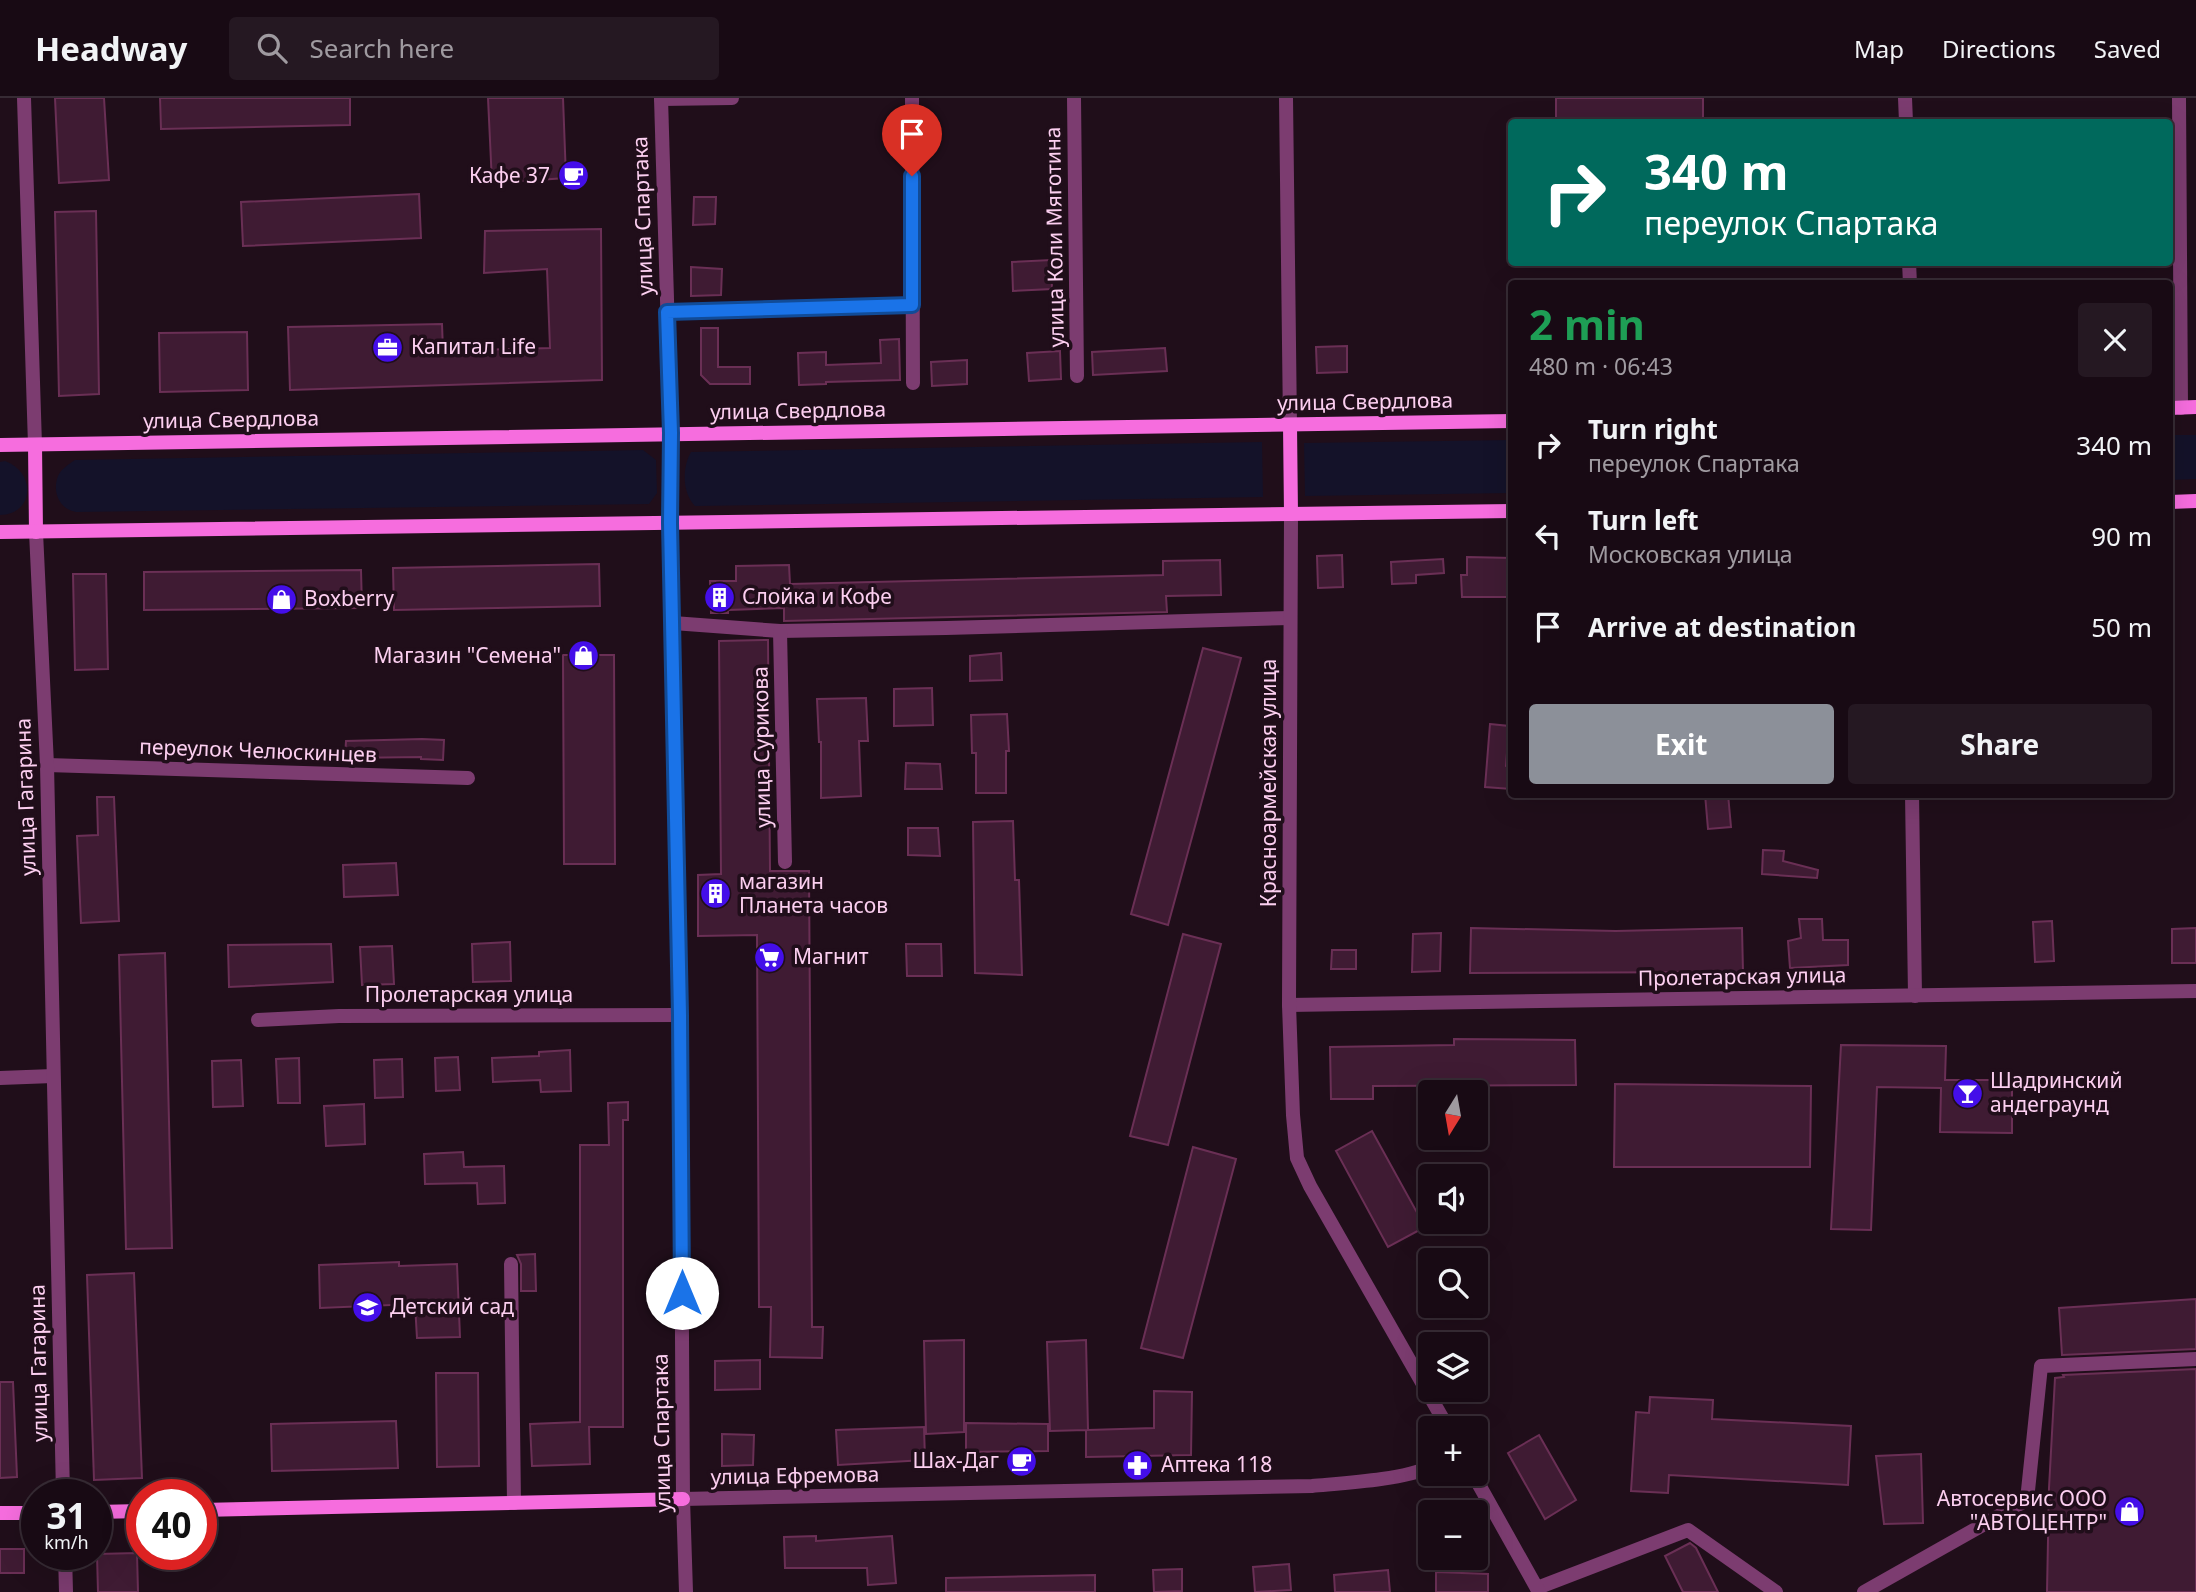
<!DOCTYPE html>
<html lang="en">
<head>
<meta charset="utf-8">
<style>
	:root { --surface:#180a14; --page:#251822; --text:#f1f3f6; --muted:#9f9aa0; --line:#362b34; --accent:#8c9099 }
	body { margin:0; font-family:"Noto Sans",sans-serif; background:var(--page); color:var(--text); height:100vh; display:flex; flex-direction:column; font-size:26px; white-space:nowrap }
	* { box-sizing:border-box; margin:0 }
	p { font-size:23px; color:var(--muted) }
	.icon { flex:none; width:38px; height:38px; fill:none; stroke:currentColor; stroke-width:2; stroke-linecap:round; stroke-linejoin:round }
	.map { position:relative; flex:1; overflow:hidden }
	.sheet { position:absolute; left:1508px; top:182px; width:665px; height:518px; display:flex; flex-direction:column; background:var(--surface); border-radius:7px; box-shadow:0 7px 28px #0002,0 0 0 2px var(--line) }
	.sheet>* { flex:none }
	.hud { position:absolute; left:1508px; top:21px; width:665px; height:147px; border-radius:7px; box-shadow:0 7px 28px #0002,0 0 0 2px var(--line); background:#00695c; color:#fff; overflow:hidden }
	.needle { width:46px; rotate:191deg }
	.fabs { position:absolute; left:1418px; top:982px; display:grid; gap:14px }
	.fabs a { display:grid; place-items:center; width:70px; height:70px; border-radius:7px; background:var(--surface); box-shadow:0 7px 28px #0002,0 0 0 2px var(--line); font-size:35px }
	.speed { position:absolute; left:21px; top:1381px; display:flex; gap:14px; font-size:35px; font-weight:700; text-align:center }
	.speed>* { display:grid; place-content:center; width:91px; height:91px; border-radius:50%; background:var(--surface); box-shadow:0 7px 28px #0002,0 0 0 2px var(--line); line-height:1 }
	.speed small { font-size:18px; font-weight:400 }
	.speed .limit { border:10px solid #d22; background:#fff; color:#111 }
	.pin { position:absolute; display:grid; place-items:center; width:60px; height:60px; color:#fff; margin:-72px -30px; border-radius:50% 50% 50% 0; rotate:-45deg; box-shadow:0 0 7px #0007 }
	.pin .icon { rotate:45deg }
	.me { position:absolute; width:77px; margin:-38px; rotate:0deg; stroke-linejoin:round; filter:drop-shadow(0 0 5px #0008) }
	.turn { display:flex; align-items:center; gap:24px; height:147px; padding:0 21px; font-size:32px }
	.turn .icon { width:91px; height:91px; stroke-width:2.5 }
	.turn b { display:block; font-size:49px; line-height:60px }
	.round { display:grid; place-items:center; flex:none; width:74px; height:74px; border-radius:7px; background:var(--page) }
	.head { display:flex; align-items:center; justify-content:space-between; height:119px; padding:0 21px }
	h1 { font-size:42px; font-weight:700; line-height:52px; color:#1e9e55 }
	.primary-button { display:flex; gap:14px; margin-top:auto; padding:14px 21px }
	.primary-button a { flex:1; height:80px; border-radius:7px; background:var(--accent); color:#fff; font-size:28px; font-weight:700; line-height:80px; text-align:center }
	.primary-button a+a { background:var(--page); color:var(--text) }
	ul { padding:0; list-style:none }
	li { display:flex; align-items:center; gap:21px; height:91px; padding:0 21px }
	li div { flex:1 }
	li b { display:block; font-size:26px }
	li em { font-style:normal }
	header { display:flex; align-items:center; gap:42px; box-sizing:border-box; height:98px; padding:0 35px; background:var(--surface); border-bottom:2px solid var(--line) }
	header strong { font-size:33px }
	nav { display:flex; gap:38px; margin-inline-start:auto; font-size:24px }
	.search { width:490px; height:63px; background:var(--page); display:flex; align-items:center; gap:18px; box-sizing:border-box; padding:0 24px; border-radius:7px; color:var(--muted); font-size:26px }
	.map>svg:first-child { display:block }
	.green { fill:#141229 }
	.building { fill:#3f1b33; stroke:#6a2f55; stroke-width:2 }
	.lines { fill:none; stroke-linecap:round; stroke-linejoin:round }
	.minor { stroke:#7c3c70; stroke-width:14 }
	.tertiary { stroke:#7c3c70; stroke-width:14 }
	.secondary { stroke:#f66dde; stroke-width:14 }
	.route-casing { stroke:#114b97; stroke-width:18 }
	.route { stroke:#1a73e8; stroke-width:12 }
	.labels { text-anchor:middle; stroke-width:7; stroke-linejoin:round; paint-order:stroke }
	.poi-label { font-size:21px; fill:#fccff0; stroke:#200e1a; text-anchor:start }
	.street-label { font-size:21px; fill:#fccff0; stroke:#200e1a }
</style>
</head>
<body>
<header>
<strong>Headway</strong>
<div class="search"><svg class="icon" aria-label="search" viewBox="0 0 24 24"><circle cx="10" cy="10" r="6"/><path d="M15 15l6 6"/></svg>Search here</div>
<nav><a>Map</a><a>Directions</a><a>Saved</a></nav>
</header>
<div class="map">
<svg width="2196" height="1494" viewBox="0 0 2196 1494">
	<rect width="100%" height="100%" fill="#200e1a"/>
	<!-- green -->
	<g class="green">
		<polygon points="2170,337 2196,337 2196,381 2170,382"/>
		<polygon points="1512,342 1512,395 1305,398 1304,345"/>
		<path d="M 1262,344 L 1263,399 L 695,408 C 682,395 682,369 691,354 Z"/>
		<path d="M 643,352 L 656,362 L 657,395 L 649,406 L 76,414 C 59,411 52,394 58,378 C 61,371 69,366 75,362 Z"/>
		<path d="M 5,363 C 36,374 35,416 0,417 L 0,364 Z"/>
	</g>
	<!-- building -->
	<g class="building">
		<polygon points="55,0 104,0 109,82 59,85"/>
		<polygon points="160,0 350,0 350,27 161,31"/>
		<polygon points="488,0 563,0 566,80 492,85"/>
		<polygon points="1556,0 1703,0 1703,21 1556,23"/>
		<polygon points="419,96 421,140 243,148 241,104"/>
		<polygon points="694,99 716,99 715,126 693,127"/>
		<polygon points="96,113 99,296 59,298 55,114"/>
		<polygon points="601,131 602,282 290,292 288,229 442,226 443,253 550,250 547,171 484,175 485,133"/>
		<polygon points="1051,162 1052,191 1013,193 1012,164"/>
		<polygon points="691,169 722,171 721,197 691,198"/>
		<polygon points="701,230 718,230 718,269 750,269 750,286 710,286 701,277"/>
		<polygon points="247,234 248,292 160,294 159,235"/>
		<polygon points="899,241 900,282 826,284 826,286 799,287 798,255 826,254 826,267 881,265 880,242"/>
		<polygon points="1347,248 1347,274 1317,275 1316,249"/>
		<polygon points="1165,250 1167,273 1093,277 1092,254"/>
		<polygon points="1060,253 1061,281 1029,283 1027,255"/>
		<polygon points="967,262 967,286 932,288 931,264"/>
		<polygon points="1342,457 1343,489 1318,490 1317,458"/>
		<polygon points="1467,459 1512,460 1512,499 1462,499 1461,477 1467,477"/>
		<polygon points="1443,461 1444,475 1416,477 1416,485 1392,486 1391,464"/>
		<polygon points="1220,462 1221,497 1166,498 1167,514 784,523 784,510 728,512 728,515 711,515 710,483 736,483 736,468 789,467 790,486 1163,477 1163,463"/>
		<polygon points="599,466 600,508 394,512 393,470"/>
		<polygon points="361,472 362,510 144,512 144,474"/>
		<polygon points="73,476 106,476 108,571 75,572"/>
		<polygon points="768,542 770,773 809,773 812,1229 823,1229 822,1260 770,1259 771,1209 759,1209 757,837 698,838 698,777 721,776 719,543"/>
		<polygon points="1203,550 1241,560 1168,827 1131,816"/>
		<polygon points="1001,555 1002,582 970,583 970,558"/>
		<polygon points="563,557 614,557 615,766 564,766"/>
		<polygon points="932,590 933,627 894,628 894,591"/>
		<polygon points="866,600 868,643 859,643 861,698 821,700 821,644 819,644 817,601"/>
		<polygon points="1007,616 1009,653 1006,653 1006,695 976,695 976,655 972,655 971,617"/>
		<polygon points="1490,626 1509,628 1506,668 1511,669 1511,691 1485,689"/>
		<polygon points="422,641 444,642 443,662 421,661 421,659 345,660 346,643"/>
		<polygon points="906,665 940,666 942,691 905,691"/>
		<polygon points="1705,696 1728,696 1731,729 1708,731"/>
		<polygon points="97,699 114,699 119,823 81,825 77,738 98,737"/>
		<polygon points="1013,723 1015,782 1019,782 1022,877 975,875 973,724"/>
		<polygon points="908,730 938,730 940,758 908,757"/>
		<polygon points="1763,752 1784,753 1783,763 1818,772 1817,780 1762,776"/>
		<polygon points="396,765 398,797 344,799 343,767"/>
		<polygon points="1799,821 1822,821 1823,842 1848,842 1848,867 1790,870 1788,843 1801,840"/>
		<polygon points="2052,823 2054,863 2035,864 2033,824"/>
		<polygon points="1471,830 1616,833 1742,830 1743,874 1470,875"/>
		<polygon points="2196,830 2196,865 2172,865 2172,831"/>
		<polygon points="1441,835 1440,873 1412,874 1413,836"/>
		<polygon points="1183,836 1221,846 1168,1047 1130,1038"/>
		<polygon points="510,844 511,883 473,884 472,846"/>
		<polygon points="331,846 333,884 229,889 228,847"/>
		<polygon points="906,846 941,846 942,878 907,878"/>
		<polygon points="392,848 394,886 362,887 360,849"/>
		<polygon points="1332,852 1356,852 1356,871 1331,871"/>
		<polygon points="165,855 172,1150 126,1151 119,857"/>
		<polygon points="1454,941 1575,942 1576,987 1373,988 1373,1001 1331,1001 1330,949 1454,947"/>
		<polygon points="1841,947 1946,948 1945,982 2012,982 2012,1035 1940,1034 1941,990 1877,989 1871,1132 1831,1131"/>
		<polygon points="570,952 571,993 541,994 540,982 493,984 492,960 539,958 539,954"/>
		<polygon points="458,959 460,992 436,993 435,960"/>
		<polygon points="299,960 300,1005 278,1005 276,961"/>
		<polygon points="402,961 403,999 375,1000 374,962"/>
		<polygon points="241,962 243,1008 213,1009 212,963"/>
		<polygon points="1615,986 1811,988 1810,1069 1614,1069"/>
		<polygon points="628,1004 628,1022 623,1022 623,1329 589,1329 590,1366 532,1368 530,1326 580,1324 580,1047 609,1047 608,1005"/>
		<polygon points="364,1006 365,1046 326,1048 324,1008"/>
		<polygon points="1372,1033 1425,1129 1388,1149 1336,1053"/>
		<polygon points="1193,1049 1236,1061 1183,1260 1141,1250"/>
		<polygon points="463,1054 464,1069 504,1068 505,1105 478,1106 477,1085 425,1086 424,1056"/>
		<polygon points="535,1156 536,1193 521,1193 521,1166 517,1157"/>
		<polygon points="399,1164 399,1168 457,1166 460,1239 417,1240 415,1206 320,1210 319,1167"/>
		<polygon points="134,1175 142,1380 94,1382 87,1177"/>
		<polygon points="2196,1201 2196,1251 2062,1257 2059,1210"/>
		<polygon points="964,1242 964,1334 926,1336 924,1243"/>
		<polygon points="1086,1242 1088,1332 1154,1330 1154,1293 1192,1294 1191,1357 1086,1359 1086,1332 1050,1333 1047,1244"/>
		<polygon points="760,1262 760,1291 715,1292 715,1263"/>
		<polygon points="2196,1271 2196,1494 2047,1494 2049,1390 2055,1280 2064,1279 2063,1277"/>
		<polygon points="436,1275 478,1275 479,1368 437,1369"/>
		<polygon points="0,1284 13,1284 17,1379 0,1380"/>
		<polygon points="1650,1299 1713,1302 1712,1321 1851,1328 1848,1387 1669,1377 1668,1395 1631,1393 1636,1314 1649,1315"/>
		<polygon points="396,1323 398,1370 272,1373 271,1326"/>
		<polygon points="966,1325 1048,1326 1048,1353 966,1354"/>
		<polygon points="924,1329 925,1362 838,1367 836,1332"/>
		<polygon points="722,1336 754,1337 753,1367 722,1368"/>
		<polygon points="1539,1337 1576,1402 1545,1421 1508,1355"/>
		<polygon points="1921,1356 1923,1425 1884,1426 1876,1358"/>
		<polygon points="816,1438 816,1443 892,1438 896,1485 868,1487 867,1470 785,1470 784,1439"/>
		<polygon points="1690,1445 1696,1450 1718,1494 1683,1494 1665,1458"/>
		<rect x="0" y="1451" width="24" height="24"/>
		<polygon points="137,1455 138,1494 98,1494 97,1456"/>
		<polygon points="1289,1466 1291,1492 1255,1494 1253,1469"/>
		<polygon points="1182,1471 1182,1493 1154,1494 1153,1472"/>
		<polygon points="1388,1472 1390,1494 1335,1494 1334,1477"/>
		<polygon points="1436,1474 1488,1476 1488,1494 1436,1494"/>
		<polygon points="1095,1477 1095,1494 946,1494 946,1480"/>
	</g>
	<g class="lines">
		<!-- minor -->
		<g class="minor">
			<polyline points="24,0 35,347"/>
			<polyline points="912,0 913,285"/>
			<polyline points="1074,0 1077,278"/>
			<polyline points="1905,0 1906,24"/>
			<polyline points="2179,0 2181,310"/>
			<polyline points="661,1 732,0"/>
			<polyline points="1909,164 1910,186"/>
			<polyline points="667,214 912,207"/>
			<polyline points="673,525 780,533 946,530 1290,520"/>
			<polyline points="780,533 785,764"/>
			<polyline points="47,667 468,680"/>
			<polyline points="1912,696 1915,898"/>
			<polyline points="1289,907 2196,893"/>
			<polyline points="258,922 339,918 680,917"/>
			<polyline points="0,980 53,978"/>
			<polyline points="511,1166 514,1405"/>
			<polyline points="683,1401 686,1494"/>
			<polyline points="1537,1490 1688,1432 1776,1494"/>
			<polyline points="1864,1494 2027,1402 2041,1268 2196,1261"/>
		</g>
		<!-- tertiary -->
		<g class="tertiary">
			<polyline points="661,0 671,335"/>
			<polyline points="1286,0 1290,327"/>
			<polyline points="1291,416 1289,907 1293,1017 1297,1060 1310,1088 1448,1330"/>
			<path d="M 670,425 L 680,917 L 683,1401 L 1312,1388 C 1344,1385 1402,1382 1430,1369"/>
			<polyline points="36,434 47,667 63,1396"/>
			<polyline points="1473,1376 1539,1494"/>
			<polyline points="65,1456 66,1494"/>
		</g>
		<!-- secondary -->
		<g class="secondary">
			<polyline points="2170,310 2196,309"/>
			<polyline points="1290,327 1291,416"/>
			<polyline points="0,347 1512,323"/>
			<polyline points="35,347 36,434"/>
			<polyline points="2170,404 2196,403"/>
			<polyline points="670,425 671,335"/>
			<polyline points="0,434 1512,413"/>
			<polyline points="201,1412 683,1401"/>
			<polyline points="96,1414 142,1413"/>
			<polyline points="0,1415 37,1415"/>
		</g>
	</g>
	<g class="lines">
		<defs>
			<polyline id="route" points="682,1195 680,917 670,425 671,335 667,214 912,207 912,78"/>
		</defs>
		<!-- route casing -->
		<use href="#route" class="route-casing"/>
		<!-- route -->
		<use href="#route" class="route"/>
	</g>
	<!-- icons -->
	<defs>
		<symbol id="cafe-disc" viewBox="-11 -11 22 22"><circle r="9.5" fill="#440ee9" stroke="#200e1a"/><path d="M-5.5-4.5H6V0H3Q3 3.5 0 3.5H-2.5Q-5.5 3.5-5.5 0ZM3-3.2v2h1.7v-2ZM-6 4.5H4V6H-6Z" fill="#fff"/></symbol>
		<symbol id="office-disc" viewBox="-11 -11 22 22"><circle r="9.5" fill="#440ee9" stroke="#200e1a"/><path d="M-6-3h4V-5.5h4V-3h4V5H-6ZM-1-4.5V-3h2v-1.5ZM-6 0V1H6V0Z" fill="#fff"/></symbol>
		<symbol id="building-disc" viewBox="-11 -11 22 22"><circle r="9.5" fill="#440ee9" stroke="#200e1a"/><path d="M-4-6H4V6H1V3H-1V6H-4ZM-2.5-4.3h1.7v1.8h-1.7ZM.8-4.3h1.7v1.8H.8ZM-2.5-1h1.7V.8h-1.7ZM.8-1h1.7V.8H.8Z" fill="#fff"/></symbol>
		<symbol id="shop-disc" viewBox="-11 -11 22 22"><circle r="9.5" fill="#440ee9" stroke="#200e1a"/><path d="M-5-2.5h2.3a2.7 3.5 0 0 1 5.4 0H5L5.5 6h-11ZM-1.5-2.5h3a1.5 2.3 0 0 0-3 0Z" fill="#fff"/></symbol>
		<symbol id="supermarket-disc" viewBox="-11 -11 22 22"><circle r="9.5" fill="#440ee9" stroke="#200e1a"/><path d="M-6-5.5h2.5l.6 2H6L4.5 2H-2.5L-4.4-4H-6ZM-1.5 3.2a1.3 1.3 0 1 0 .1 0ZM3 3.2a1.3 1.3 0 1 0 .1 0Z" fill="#fff"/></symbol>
		<symbol id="bar-disc" viewBox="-11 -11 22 22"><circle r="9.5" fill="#440ee9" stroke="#200e1a"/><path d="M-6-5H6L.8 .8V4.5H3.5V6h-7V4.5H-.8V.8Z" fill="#fff"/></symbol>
		<symbol id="school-disc" viewBox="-11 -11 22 22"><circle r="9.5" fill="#440ee9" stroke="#200e1a"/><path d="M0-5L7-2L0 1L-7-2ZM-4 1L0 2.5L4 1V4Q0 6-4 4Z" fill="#fff"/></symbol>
		<symbol id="pharmacy-disc" viewBox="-11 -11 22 22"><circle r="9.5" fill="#440ee9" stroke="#200e1a"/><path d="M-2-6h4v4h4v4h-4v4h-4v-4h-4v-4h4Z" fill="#fff"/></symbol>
	</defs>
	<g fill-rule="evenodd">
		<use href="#cafe-disc" x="556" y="60" width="35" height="35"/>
		<use href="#office-disc" x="370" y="232" width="35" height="35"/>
		<use href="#building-disc" x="702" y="482" width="35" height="35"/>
		<use href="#shop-disc" x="264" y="484" width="35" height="35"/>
		<use href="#shop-disc" x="566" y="540" width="35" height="35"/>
		<use href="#building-disc" x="698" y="778" width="35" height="35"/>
		<use href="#supermarket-disc" x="752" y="842" width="35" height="35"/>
		<use href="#bar-disc" x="1950" y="978" width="35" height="35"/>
		<use href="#school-disc" x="350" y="1192" width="35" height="35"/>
		<use href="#cafe-disc" x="1004" y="1346" width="35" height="35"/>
		<use href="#pharmacy-disc" x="1120" y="1350" width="35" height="35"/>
		<use href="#shop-disc" x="2112" y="1396" width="35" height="35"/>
	</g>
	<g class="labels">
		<!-- poi labels -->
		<g class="poi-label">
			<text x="550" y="85" text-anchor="end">Кафе 37</text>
			<text x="411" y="256">Капитал Life</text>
			<text x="742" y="506">Слойка и Кофе</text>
			<text x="304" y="508">Boxberry</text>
			<text x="561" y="565" text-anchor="end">Магазин "Семена"</text>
			<text x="739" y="791">магазин<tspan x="739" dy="24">Планета часов</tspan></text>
			<text x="793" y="866">Магнит</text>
			<text x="1990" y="990">Шадринский<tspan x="1990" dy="24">андеграунд</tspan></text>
			<text x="390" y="1216">Детский сад</text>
			<text x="999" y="1370" text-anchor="end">Шах-Даг</text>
			<text x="1161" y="1374">Аптека 118</text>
			<text x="2107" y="1408" text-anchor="end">Автосервис ООО<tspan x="2107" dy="24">"АВТОЦЕНТР"</tspan></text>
		</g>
		<!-- street labels -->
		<g class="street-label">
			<text transform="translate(643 118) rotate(-92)" y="7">улица Спартака</text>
			<text transform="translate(1055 139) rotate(-91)" y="7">улица Коли Мяготина</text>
			<text transform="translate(1365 304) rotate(-1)" y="7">улица Свердлова</text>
			<text transform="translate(798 313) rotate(-1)" y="7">улица Свердлова</text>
			<text transform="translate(231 322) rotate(-1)" y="7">улица Свердлова</text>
			<text transform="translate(762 649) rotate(-91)" y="7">улица Сурикова</text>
			<text transform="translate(258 653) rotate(2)" y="7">переулок Челюскинцев</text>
			<text transform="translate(1269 685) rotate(-90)" y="7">Красноармейская улица</text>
			<text transform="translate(26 699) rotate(-92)" y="7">улица Гагарина</text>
			<text transform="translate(1742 879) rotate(-1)" y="7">Пролетарская улица</text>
			<text x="469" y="904">Пролетарская улица</text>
			<text transform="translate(39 1265) rotate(-91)" y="7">улица Гагарина</text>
			<text transform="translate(662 1335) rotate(-91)" y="7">улица Спартака</text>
			<text transform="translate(795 1378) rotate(-1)" y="7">улица Ефремова</text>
		</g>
	</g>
</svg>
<div class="fabs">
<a><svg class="needle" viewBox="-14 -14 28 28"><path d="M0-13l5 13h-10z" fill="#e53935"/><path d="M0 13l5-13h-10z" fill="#9f9aa0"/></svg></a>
<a><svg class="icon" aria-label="sound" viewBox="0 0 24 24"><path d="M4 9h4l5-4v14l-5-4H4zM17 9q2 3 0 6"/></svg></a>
<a><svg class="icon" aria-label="search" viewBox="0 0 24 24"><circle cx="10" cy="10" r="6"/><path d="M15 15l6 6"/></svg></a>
<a><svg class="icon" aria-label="layers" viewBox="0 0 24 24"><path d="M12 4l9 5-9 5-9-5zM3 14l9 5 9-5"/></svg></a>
<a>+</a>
<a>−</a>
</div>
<div class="speed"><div>31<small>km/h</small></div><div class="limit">40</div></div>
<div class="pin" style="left:912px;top:78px;background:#d93025"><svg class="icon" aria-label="arrive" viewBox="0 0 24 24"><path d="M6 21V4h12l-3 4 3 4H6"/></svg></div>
<svg class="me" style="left:682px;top:1195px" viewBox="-20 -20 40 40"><circle r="19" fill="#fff"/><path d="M0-13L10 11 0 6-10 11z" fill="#1a73e8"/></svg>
<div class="hud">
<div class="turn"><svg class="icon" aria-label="right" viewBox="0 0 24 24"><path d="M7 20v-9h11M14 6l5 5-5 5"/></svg><div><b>340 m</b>переулок Спартака</div></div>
</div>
<section class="sheet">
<div class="head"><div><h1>2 min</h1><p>480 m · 06:43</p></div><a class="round"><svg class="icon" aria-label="close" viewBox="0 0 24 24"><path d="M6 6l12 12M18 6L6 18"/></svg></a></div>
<ul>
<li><svg class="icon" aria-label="right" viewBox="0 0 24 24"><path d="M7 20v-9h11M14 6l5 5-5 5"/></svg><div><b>Turn right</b><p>переулок Спартака</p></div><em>340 m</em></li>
<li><svg class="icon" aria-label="left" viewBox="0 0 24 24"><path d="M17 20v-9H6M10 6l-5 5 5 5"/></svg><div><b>Turn left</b><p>Московская улица</p></div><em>90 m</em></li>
<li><svg class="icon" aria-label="arrive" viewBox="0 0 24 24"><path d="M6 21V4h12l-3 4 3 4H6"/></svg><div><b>Arrive at destination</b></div><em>50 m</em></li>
</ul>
<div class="primary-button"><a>Exit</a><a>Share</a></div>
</section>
</div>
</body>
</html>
